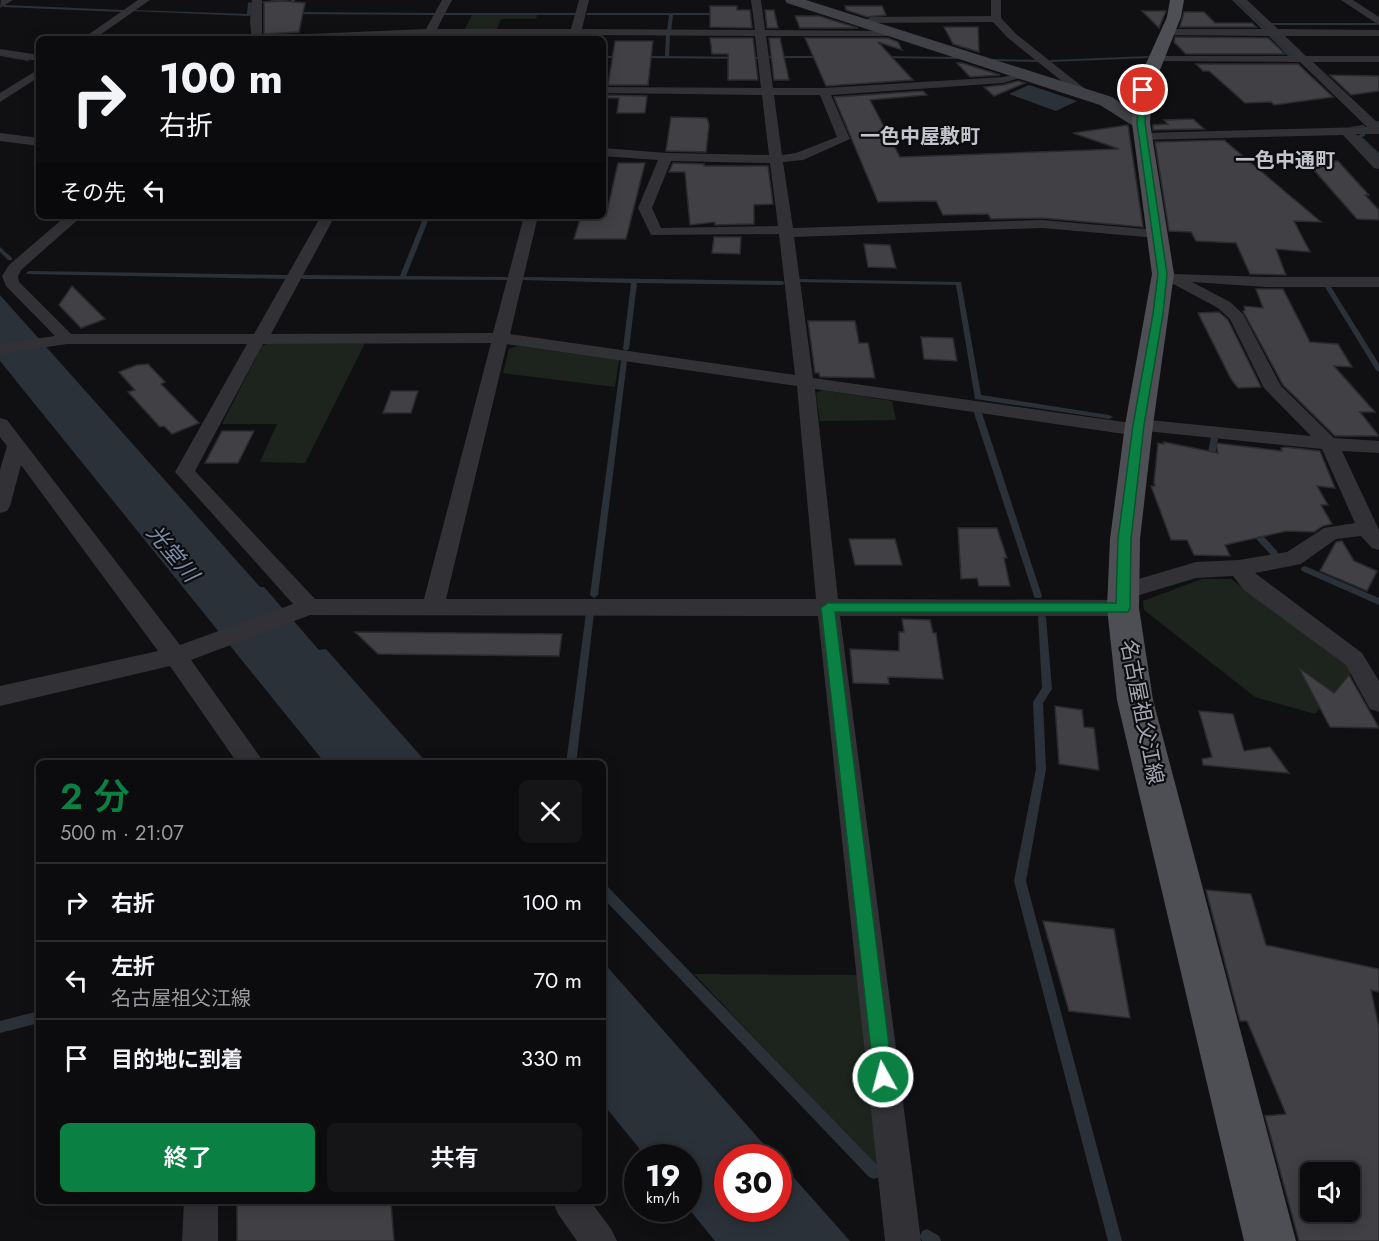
<!DOCTYPE html>
<html lang="ja">
<head>
<meta charset="utf-8">
<style>
	:root { --surface:#0c0c0e; --page:#151517; --text:#f1f3f6; --muted:#9a9b9e; --line:#2c2c2e; --accent:#0b8043 }
	body { margin:0; font-family:Jost,"Noto Sans JP",sans-serif; background:var(--page); color:var(--text); height:100vh; display:flex; flex-direction:column; font-size:22px; white-space:nowrap }
	* { box-sizing:border-box; margin:0 }
	p { font-size:20px; color:var(--muted) }
	.icon { flex:none; width:33px; height:33px; fill:none; stroke:currentColor; stroke-width:2; stroke-linecap:round; stroke-linejoin:round }
	.map { position:relative; flex:1; overflow:hidden }
	.drawer { position:absolute; left:36px; top:760px; width:570px; height:444px; display:flex; flex-direction:column; background:var(--surface); border-radius:9px; box-shadow:0 3px 15px #0003,0 0 0 2px var(--line) }
	.drawer>* { flex:none }
	.guide { position:absolute; left:36px; top:36px; width:570px; height:183px; border-radius:9px; box-shadow:0 3px 15px #0003,0 0 0 2px var(--line); background:#0c0c0e; color:var(--text); overflow:hidden }
	.buttons { position:absolute; left:1300px; top:1162px; display:grid; gap:12px }
	.buttons a { display:grid; place-items:center; width:60px; height:60px; border-radius:9px; background:var(--surface); box-shadow:0 3px 15px #0003,0 0 0 2px var(--line); font-size:30px }
	.speed { position:absolute; left:624px; top:1144px; display:flex; gap:12px; font-size:30px; font-weight:700; text-align:center }
	.speed>* { display:grid; place-content:center; width:78px; height:78px; border-radius:50%; background:var(--surface); box-shadow:0 3px 15px #0003,0 0 0 2px var(--line); line-height:1 }
	.speed small { font-size:15px; font-weight:400 }
	.speed .limit { border:9px solid #d22; background:#fff; color:#111 }
	.pin { position:absolute; display:grid; place-items:center; width:51px; height:51px; color:#fff; margin:-26px; border:3px solid #fff; border-radius:50%; box-shadow:0 2px 6px #0007 }
	.me { position:absolute; width:66px; margin:-33px; rotate:353deg; stroke-linejoin:round; filter:drop-shadow(0 0 4px #0008) }
	.turn { display:flex; align-items:center; gap:21px; height:126px; padding:0 24px; font-size:27px }
	.turn .icon { width:78px; height:78px; stroke-width:2.5 }
	.turn b { display:block; font-size:42px; line-height:51px }
	.then { display:flex; align-items:center; height:57px; padding:0 24px; background:#0003; gap:12px; font-size:22px }
	.round { display:grid; place-items:center; flex:none; width:63px; height:63px; border-radius:9px; background:var(--page) }
	.overview { display:flex; align-items:center; justify-content:space-between; height:102px; padding:0 24px }
	h1 { font-size:36px; font-weight:600; line-height:45px; color:var(--accent) }
	.action { display:flex; gap:12px; margin-top:auto; padding:12px 24px }
	.action a { flex:1; height:69px; border-radius:9px; background:var(--accent); color:#fff; font-size:24px; font-weight:600; line-height:69px; text-align:center }
	.action a+a { background:var(--page); color:var(--text) }
	ul { padding:0; list-style:none }
	li { display:flex; align-items:center; gap:18px; height:78px; padding:0 24px; border-top:2px solid var(--line) }
	li div { flex:1 }
	li b { display:block; font-size:22px }
	li em { font-style:normal }
	.map>svg:first-child { display:block }
	.green { fill:#1d241e }
	.water { fill:#2b3139 }
	.lines { fill:none; stroke-linecap:round; stroke-linejoin:round }
	.stream { fill:#2b3139; fill-rule:evenodd }
	.building { fill:#404045; stroke:#2b2a2e; stroke-width:1.5; fill-rule:evenodd }
	.street { fill:#323236; fill-rule:evenodd }
	.secondary { fill:#404146; fill-rule:evenodd }
	.primary { fill:#4e4f55; fill-rule:evenodd }
	.route { fill:#0b8043; stroke:#07532c; stroke-width:1.5 }
	.labels { text-anchor:middle; stroke-width:4.5; stroke-linejoin:round; paint-order:stroke }
	.far-quarter-label { font-size:20px; font-weight:bold; fill:#c3c5ce; stroke:#0c0b0d }
	.street-label { font-size:21px; fill:#a2a5b2; stroke:#0c0b0d }
	.water-label { font-size:22px; font-style:italic; fill:#7a8fac; stroke:#0c0b0d }
</style>
</head>
<body>
<div class="map">
<svg width="1379" height="1241" viewBox="0 0 1379 1241">
	<rect width="100%" height="100%" fill="#101012"/>
	<!-- green -->
	<g class="green">
		<polygon points="472,15 537,15 536,19 501,19 496,31 464,31"/>
		<polygon points="365,343 305,463 260,462 277,424 222,424 262,346 267,344"/>
		<polygon points="518,346 619,360 615,387 503,373 509,349"/>
		<polygon points="822,390 892,401 896,420 820,421 816,393"/>
		<polygon points="1202,579 1231,579 1347,664 1351,672 1315,714 1255,697 1144,610 1143,601"/>
		<polygon points="694,974 861,975 884,1174"/>
	</g>
	<!-- water -->
	<g class="water">
		<polygon points="1029,85 1077,101 1056,111 1009,94"/>
		<polygon points="0,295 260,587 264,587 319,650 326,649 427,763 325,763 0,361"/>
		<polygon points="603,962 776,1158 728,1158 728,1209 778,1209 779,1161 850,1241 715,1241 689,1209 688,1158 647,1158 603,1104"/>
	</g>
	<g class="lines">
		<!-- stream -->
		<g class="stream">
			<polygon points="274,0 291,0 263,3 261,2"/>
			<polygon points="291,0 295,0 295,12 434,13 436,14 434,15 293,14 291,13"/>
			<polygon points="1232,0 1236,0 1266,29 1266,31 1264,31"/>
			<polygon points="250,2 252,3 251,15 249,16 132,11 134,10 247,14 248,3"/>
			<polygon points="4,5 123,10 125,11 123,12 3,7"/>
			<polygon points="445,13 575,13 577,14 575,15 444,15"/>
			<polygon points="587,13 722,13 724,14 722,15 673,15 671,32 669,33 667,32 669,15 586,15"/>
			<polygon points="1272,23 1377,23 1379,24 1377,25 1271,25"/>
			<polygon points="668,34 670,35 669,56 757,57 759,58 757,59 639,58 641,56 665,56 666,35"/>
			<polygon points="1269,34 1271,34 1294,56 1294,58 1280,58 1280,56 1288,56 1269,36"/>
			<polygon points="0,54 28,59 30,60 28,61 0,56"/>
			<polygon points="603,56 625,56 627,57 625,58 603,58"/>
			<polygon points="770,56 825,56 827,57 825,58 768,58"/>
			<polygon points="880,56 956,57 958,58 956,59 878,58"/>
			<polygon points="1149,56 1147,58 1051,62 1049,61 1051,60"/>
			<polygon points="990,59 1040,60 1042,61 1040,62 988,61"/>
			<polygon points="1377,121 1379,121 1379,124 1377,123"/>
			<polygon points="1363,125 1365,126 1365,127 1352,128 1350,127"/>
			<polygon points="1361,134 1365,134 1365,136 1362,137 1379,153 1379,158 1356,136"/>
			<polygon points="424,216 430,216 406,276 506,277 508,278 508,280 303,279 300,277 303,275 400,276"/>
			<polygon points="0,247 12,258 12,260 8,260 0,252"/>
			<polygon points="29,271 287,275 290,277 287,279 27,274 26,273"/>
			<polygon points="525,277 782,281 785,283 782,285 637,283 629,349 626,351 623,349 631,283 523,280 523,278"/>
			<polygon points="799,279 961,282 981,395 1109,415 1113,417 1109,419 975,399 956,285 797,282 796,281"/>
			<polygon points="1328,285 1331,287 1379,364 1379,372 1376,370 1325,287"/>
			<polygon points="624,359 627,361 598,595 594,598 590,595 621,361"/>
			<polygon points="975,411 978,411 982,413 1042,596 1041,598 1035,598 1034,596 974,413"/>
			<polygon points="1211,437 1214,437 1218,439 1214,463 1210,465 1206,463"/>
			<polygon points="1251,525 1254,526 1277,551 1278,553 1277,555 1271,555 1248,530 1247,528 1248,526"/>
			<polygon points="1305,566 1379,598 1379,605 1302,571 1301,569 1302,567"/>
			<polygon points="590,610 594,613 576,764 566,764 586,613"/>
			<polygon points="1042,614 1046,617 1052,689 1043,703 1046,769 1026,881 1122,1241 1108,1241 1014,881 1036,769 1033,702 1042,688 1038,617"/>
			<polygon points="603,885 607,886 879,1167 881,1172 879,1177 874,1179 869,1177 603,898"/>
			<polygon points="39,1011 39,1023 0,1033 0,1021"/>
			<polygon points="927,1229 939,1236 941,1241 922,1241 920,1236 922,1231"/>
		</g>
	</g>
	<!-- building -->
	<g class="building">
		<polygon points="284,1 305,3 299,32 264,34 264,2"/>
		<polygon points="710,6 737,6 737,10 750,10 752,28 710,27"/>
		<polygon points="845,6 882,6 886,15 867,17 846,10"/>
		<polygon points="765,10 774,10 778,28 767,28"/>
		<polygon points="1142,11 1166,11 1159,28"/>
		<polygon points="1184,12 1204,12 1215,23 1252,23 1256,27 1180,27"/>
		<polygon points="795,16 819,16 858,28 800,28"/>
		<polygon points="944,27 978,27 979,52 953,44"/>
		<polygon points="1175,37 1268,38 1285,54 1186,54 1174,42"/>
		<polygon points="710,38 753,38 758,80 728,80 728,54 712,54"/>
		<polygon points="769,38 780,38 789,80 774,80"/>
		<polygon points="805,38 888,38 898,42 902,50 878,42 913,80 826,86"/>
		<polygon points="615,41 653,41 648,85 608,85"/>
		<polygon points="957,63 962,63 1000,75 970,77"/>
		<polygon points="1196,64 1298,64 1333,97 1274,105 1271,102 1245,103 1209,71 1203,71"/>
		<polygon points="1330,75 1379,76 1379,91 1351,95"/>
		<polygon points="1018,81 1025,83 994,96 984,87 1003,85"/>
		<polygon points="923,91 927,95 870,100 900,157 1119,149 1073,133 1128,125 1143,227 1042,218 991,219 988,214 943,215 936,201 878,202 834,97"/>
		<polygon points="606,95 647,96 645,113 617,113 619,98 606,98"/>
		<polygon points="671,117 707,118 709,125 706,152 666,151"/>
		<polygon points="1193,119 1204,129 1153,130 1153,125 1168,124 1164,120"/>
		<polygon points="1224,140 1321,222 1294,221 1310,252 1276,249 1286,275 1250,274 1236,243 1196,241 1191,232 1169,231 1155,142"/>
		<polygon points="1305,160 1338,161 1369,195 1365,195 1379,210 1379,220 1357,219"/>
		<polygon points="618,163 645,163 626,239 574,239 581,216 606,216"/>
		<polygon points="673,163 704,164 704,166 768,166 773,204 754,205 754,224 715,225 715,222 690,225 685,172 669,172"/>
		<polygon points="714,237 741,237 740,254 712,253"/>
		<polygon points="864,244 890,245 896,268 868,267"/>
		<polygon points="72,286 105,319 81,328 59,305"/>
		<polygon points="1256,289 1283,289 1310,342 1338,344 1352,367 1334,366 1375,412 1360,412 1379,436 1335,436 1283,385 1243,311 1245,310 1244,306 1263,308"/>
		<polygon points="1219,312 1228,320 1261,387 1238,388 1231,379 1198,313"/>
		<polygon points="808,321 855,321 859,343 868,343 875,378 823,377 820,377 819,373 815,373"/>
		<polygon points="921,337 953,338 957,361 924,359"/>
		<polygon points="148,364 165,382 161,384 199,423 172,434 164,426 160,427 128,392 135,390 119,372 137,365"/>
		<polygon points="391,391 418,391 411,413 383,413"/>
		<polygon points="222,431 254,431 238,463 205,463"/>
		<polygon points="1164,442 1218,453 1216,443 1282,451 1281,448 1285,447 1320,451 1335,488 1317,486 1328,505 1321,505 1332,524 1323,526 1314,532 1287,531 1225,545 1230,556 1194,555 1187,540 1171,540 1151,486 1155,486 1154,482 1158,443 1164,444"/>
		<polygon points="958,528 997,528 1007,558 1004,558 1010,586 979,586 977,578 961,579"/>
		<polygon points="849,539 895,539 902,565 855,565"/>
		<polygon points="1342,541 1354,561 1377,571 1367,591 1320,571 1336,542"/>
		<polygon points="902,619 930,620 933,633 936,633 943,679 888,677 889,684 853,683 850,649 899,651 899,632 904,632"/>
		<polygon points="355,632 562,634 559,656 378,654"/>
		<polygon points="1299,668 1334,693 1349,675 1379,728 1330,727"/>
		<polygon points="1055,706 1082,710 1084,727 1094,728 1099,770 1059,764"/>
		<polygon points="1199,711 1233,714 1244,751 1270,747 1289,773 1203,765 1202,759 1212,757"/>
		<path d="M 1206,890 L 1251,894 L 1266,945 L 1379,969 L 1379,992 L 1371,990 L 1379,1028 L 1379,1241 L 1299,1241 L 1265,1116 L 1286,1114 L 1247,1021 L 1240,1021 ZM 1311,1173 L 1350,1173 L 1350,1212 L 1311,1212 Z"/>
		<polygon points="1043,921 1114,929 1130,1018 1069,1011"/>
		<polygon points="237,1202 391,1202 394,1241 237,1241"/>
	</g>
	<g class="lines">
		<!-- street -->
		<g class="street">
			<polygon points="13,0 0,8 1,0"/>
			<polygon points="138,0 150,0 94,39 82,39"/>
			<path d="M 252,0 L 262,0 L 262,36 L 426,29 L 442,0 L 452,0 L 437,29 L 571,29 L 579,0 L 589,0 L 582,29 L 755,30 L 751,0 L 761,0 L 765,30 L 896,31 L 896,35 L 892,36 L 766,36 L 773,88 L 824,88 L 1003,77 L 1024,72 L 1030,75 L 1003,83 L 831,95 L 850,139 L 803,160 L 783,162 L 793,228 L 1042,220 L 1157,230 L 1164,234 L 1157,238 L 1042,228 L 794,237 L 813,378 L 1131,423 L 1139,419 L 1311,436 L 1264,388 L 1230,319 L 1218,308 L 1155,274 L 1163,269 L 1174,274 L 1266,277 L 1379,277 L 1379,287 L 1266,287 L 1192,282 L 1230,302 L 1243,314 L 1281,386 L 1334,438 L 1379,441 L 1379,453 L 1342,451 L 1379,530 L 1379,550 L 1372,548 L 1361,536 L 1336,539 L 1301,564 L 1255,573 L 1362,653 L 1379,681 L 1379,712 L 1370,709 L 1346,665 L 1244,590 L 1233,576 L 1196,578 L 1123,600 L 1131,602 L 1134,608 L 1131,614 L 1123,616 L 840,616 L 921,1241 L 885,1241 L 818,616 L 310,615 L 191,660 L 265,764 L 238,764 L 170,666 L 0,706 L 0,686 L 158,651 L 21,465 L 10,506 L 7,511 L 0,513 L 0,470 L 7,446 L 0,437 L 0,418 L 7,420 L 180,645 L 293,604 L 175,472 L 247,344 L 67,344 L 0,354 L 0,344 L 55,336 L 6,286 L 2,276 L 9,265 L 66,216 L 82,216 L 21,270 L 18,276 L 19,282 L 71,334 L 254,334 L 321,216 L 335,216 L 271,334 L 493,333 L 524,216 L 538,216 L 510,334 L 795,375 L 779,234 L 651,235 L 638,208 L 658,160 L 603,156 L 603,148 L 666,153 L 769,155 L 762,95 L 603,93 L 603,87 L 761,88 L 755,36 L 580,35 L 579,39 L 569,39 L 570,35 L 433,35 L 431,39 L 421,39 L 423,35 L 252,39 L 250,22 ZM 774,95 L 820,95 L 837,137 L 796,153 L 782,155 ZM 671,161 L 770,163 L 778,226 L 661,228 L 652,208 ZM 491,343 L 424,599 L 315,599 L 195,471 L 263,344 ZM 507,344 L 797,386 L 816,599 L 446,599 ZM 815,389 L 1138,436 L 1146,431 L 1322,449 L 1355,523 L 1324,528 L 1287,552 L 1239,560 L 1196,562 L 1115,586 L 1112,592 L 1115,598 L 1123,600 L 838,599 Z"/>
			<polygon points="991,0 1001,0 1001,18 1016,34 1084,88 1086,90 1082,94 1074,94 1073,90 1008,38 993,22 871,23 866,20 871,17 991,16"/>
			<polygon points="1236,0 1247,0 1278,29 1379,30 1379,36 1285,36 1306,56 1379,56 1379,62 1313,62 1379,124 1379,134 1356,134 1379,157 1379,169 1374,168 1343,135 1140,140 1138,137 1144,133 1367,127 1300,62 1152,61 1150,59 1156,56 1293,56 1273,36 1167,35 1162,32 1167,29 1266,29"/>
			<polygon points="1341,0 1353,0 1379,17 1379,25"/>
			<polygon points="0,49 39,55 39,61 0,55"/>
			<polygon points="39,69 39,77 0,102 0,93"/>
			<polygon points="0,133 39,138 39,146 0,141"/>
			<polygon points="184,1202 218,1202 218,1241 182,1241"/>
			<polygon points="553,1202 591,1202 611,1229 617,1241 577,1241 558,1214"/>
		</g>
		<!-- secondary -->
		<polygon class="secondary" points="785,0 806,0 1112,97 1150,123 1147,127 1135,127 1100,105 787,3"/>
		<!-- primary -->
		<polygon class="primary" points="1170,0 1184,0 1181,17 1152,90 1150,123 1174,274 1153,425 1140,539 1139,608 1153,700 1296,1241 1244,1241 1117,700 1107,608 1110,539 1125,425 1152,274 1132,123 1134,90 1167,17"/>
	</g>
	<!-- route -->
	<polygon class="route" points="1143,88 1147,90 1145,123 1167,274 1163,314 1144,425 1131,539 1130,608 1128,612 835,612 893,1077 890,1084 883,1086 877,1084 874,1077 821,608 828,603 1116,603 1118,539 1133,425 1153,314 1158,274 1137,123 1140,90"/>
	<g class="labels">
		<!-- far-quarter labels -->
		<g class="far-quarter-label">
			<text x="920" y="143">一色中屋敷町</text>
			<text x="1285" y="167">一色中通町</text>
		</g>
		<!-- street labels -->
		<g class="street-label">
			<text transform="translate(1142 712) rotate(79)" y="7">名古屋祖父江線</text>
		</g>
		<!-- water labels -->
		<g class="water-label">
			<text transform="translate(173 553) rotate(50)" y="8">光堂川</text>
		</g>
	</g>
</svg>
<div class="buttons">
<a><svg class="icon" aria-label="sound" viewBox="0 0 24 24"><path d="M4 9h4l5-4v14l-5-4H4zM17 9q2 3 0 6"/></svg></a>
</div>
<div class="speed"><div>19<small>km/h</small></div><div class="limit">30</div></div>
<div class="pin" style="left:1143px;top:90px;background:#d93025"><svg class="icon" aria-label="arrive" viewBox="0 0 24 24"><path d="M6 21V4h12l-3 4 3 4H6"/></svg></div>
<svg class="me" style="left:883px;top:1077px" viewBox="-20 -20 40 40"><circle r="17" fill="#0b8043" stroke="#fff" stroke-width="3"/><path d="M0-11L8 9 0 5-8 9z" fill="#fff"/></svg>
<div class="guide">
<div class="turn"><svg class="icon" aria-label="right" viewBox="0 0 24 24"><path d="M7 20v-9h11M14 6l5 5-5 5"/></svg><div><b>100 m</b>右折</div></div>
<div class="then">その先<svg class="icon" aria-label="left" viewBox="0 0 24 24"><path d="M17 20v-9H6M10 6l-5 5 5 5"/></svg></div>
</div>
<section class="drawer">
<div class="overview"><div><h1>2 分</h1><p>500 m · 21:07</p></div><a class="round"><svg class="icon" aria-label="close" viewBox="0 0 24 24"><path d="M6 6l12 12M18 6L6 18"/></svg></a></div>
<ul>
<li><svg class="icon" aria-label="right" viewBox="0 0 24 24"><path d="M7 20v-9h11M14 6l5 5-5 5"/></svg><div><b>右折</b></div><em>100 m</em></li>
<li><svg class="icon" aria-label="left" viewBox="0 0 24 24"><path d="M17 20v-9H6M10 6l-5 5 5 5"/></svg><div><b>左折</b><p>名古屋祖父江線</p></div><em>70 m</em></li>
<li><svg class="icon" aria-label="arrive" viewBox="0 0 24 24"><path d="M6 21V4h12l-3 4 3 4H6"/></svg><div><b>目的地に到着</b></div><em>330 m</em></li>
</ul>
<div class="action"><a>終了</a><a>共有</a></div>
</section>
</div>
</body>
</html>
